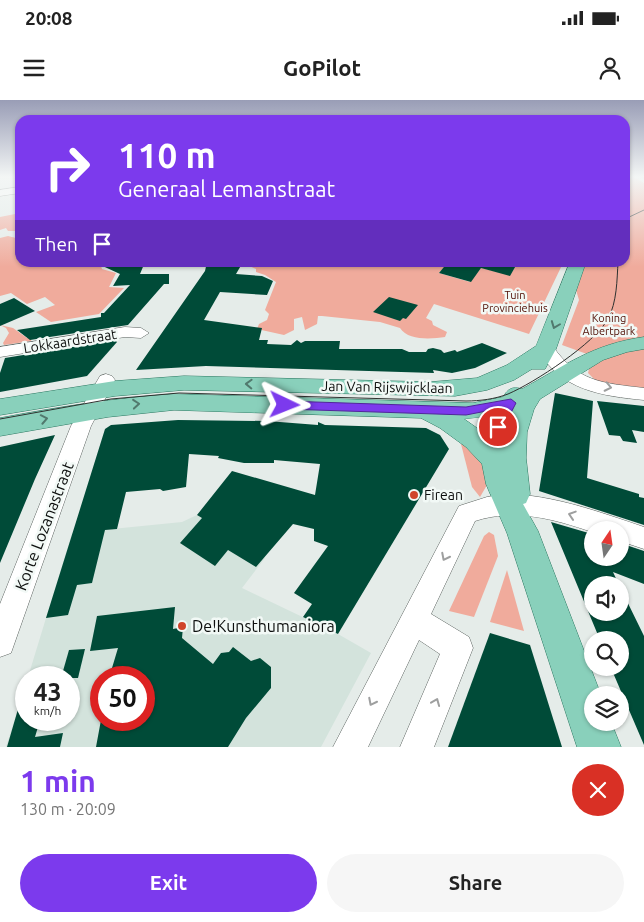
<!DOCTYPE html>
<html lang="en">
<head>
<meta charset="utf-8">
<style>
	:root { --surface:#fff; --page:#f6f6f6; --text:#222; --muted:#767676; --accent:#7c3aed }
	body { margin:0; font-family:Ubuntu,sans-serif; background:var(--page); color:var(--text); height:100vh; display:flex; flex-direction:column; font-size:19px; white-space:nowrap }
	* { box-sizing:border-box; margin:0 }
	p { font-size:16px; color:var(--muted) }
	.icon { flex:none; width:28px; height:28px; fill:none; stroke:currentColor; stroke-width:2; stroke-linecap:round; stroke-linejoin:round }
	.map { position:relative; height:647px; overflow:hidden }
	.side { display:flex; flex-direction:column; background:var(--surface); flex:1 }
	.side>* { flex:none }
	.banner { position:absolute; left:15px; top:15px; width:615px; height:152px; border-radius:15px; box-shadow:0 1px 4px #0004; background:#7c3aed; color:#fff; overflow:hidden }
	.needle { width:32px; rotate:13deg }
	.controls { position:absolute; left:584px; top:421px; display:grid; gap:10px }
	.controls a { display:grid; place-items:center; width:45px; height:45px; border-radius:50%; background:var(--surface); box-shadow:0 1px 4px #0004; font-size:25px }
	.speed { position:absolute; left:15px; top:566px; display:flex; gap:10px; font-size:25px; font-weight:700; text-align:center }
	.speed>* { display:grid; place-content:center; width:65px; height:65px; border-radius:50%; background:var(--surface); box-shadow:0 1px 4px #0004; line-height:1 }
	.speed small { font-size:12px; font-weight:400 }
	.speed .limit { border:8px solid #d22; background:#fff; color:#111 }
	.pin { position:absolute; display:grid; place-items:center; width:42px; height:42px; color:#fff; margin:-21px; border:2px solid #fff; border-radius:50%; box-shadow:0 1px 5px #0007 }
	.me { position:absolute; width:55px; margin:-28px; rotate:92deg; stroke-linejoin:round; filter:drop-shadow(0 0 4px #0008) }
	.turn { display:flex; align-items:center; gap:18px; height:105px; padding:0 20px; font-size:22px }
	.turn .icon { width:65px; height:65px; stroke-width:2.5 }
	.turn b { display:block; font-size:35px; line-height:42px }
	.then { display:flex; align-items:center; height:48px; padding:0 20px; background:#0003; gap:10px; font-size:19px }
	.round { display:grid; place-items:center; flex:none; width:52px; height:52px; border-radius:26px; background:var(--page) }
	.headline { display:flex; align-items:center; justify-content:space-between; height:85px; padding:0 20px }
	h1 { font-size:30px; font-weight:600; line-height:38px; color:var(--accent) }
	.button { display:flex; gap:10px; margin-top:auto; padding:10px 20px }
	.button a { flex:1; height:58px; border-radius:30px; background:var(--accent); color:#fff; font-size:20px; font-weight:600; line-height:58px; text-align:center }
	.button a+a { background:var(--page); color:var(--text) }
	.status { display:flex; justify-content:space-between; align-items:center; height:35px; padding:0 25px; background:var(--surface); direction:ltr }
	.status svg { height:14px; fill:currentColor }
	header { display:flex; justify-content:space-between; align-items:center; height:65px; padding:0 20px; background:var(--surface); font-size:22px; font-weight:600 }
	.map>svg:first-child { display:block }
	.built { fill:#d3e3dc; fill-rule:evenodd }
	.green { fill:#f0ab9c }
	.building { fill:#004b38 }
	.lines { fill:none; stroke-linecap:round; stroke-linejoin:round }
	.minor-casing { stroke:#5c6360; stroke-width:1 }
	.major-casing { stroke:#2a7861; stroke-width:1 }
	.minor { fill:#fff; fill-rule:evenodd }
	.major { fill:#89d0bb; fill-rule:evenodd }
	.tram { stroke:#2e312f; stroke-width:1 }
	.oneway { stroke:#51796d }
	.oneway2 { stroke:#9e9f9f }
	.route { fill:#7c3aed; stroke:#51269a }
	.poi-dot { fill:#d0442b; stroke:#f2f9f6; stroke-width:2 }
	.labels { text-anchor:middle; stroke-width:5; stroke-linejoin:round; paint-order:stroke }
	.far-park-label { font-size:11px; fill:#4f0d03; stroke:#f2f9f6 }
	.street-label { font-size:14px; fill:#0d0f0e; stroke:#f2f9f6 }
	.poi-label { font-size:14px; fill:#0d0f0e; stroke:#f2f9f6; text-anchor:start }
	.near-street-label { font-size:16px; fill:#0d0f0e; stroke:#f2f9f6 }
	.near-poi-label { font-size:16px; fill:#0d0f0e; stroke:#f2f9f6; text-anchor:start }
</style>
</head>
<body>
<div class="status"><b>20:08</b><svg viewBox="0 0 49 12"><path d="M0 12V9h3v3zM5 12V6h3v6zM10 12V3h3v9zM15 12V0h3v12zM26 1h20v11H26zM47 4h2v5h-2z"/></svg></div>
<header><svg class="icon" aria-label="menu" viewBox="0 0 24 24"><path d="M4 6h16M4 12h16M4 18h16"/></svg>GoPilot<svg class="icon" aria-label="person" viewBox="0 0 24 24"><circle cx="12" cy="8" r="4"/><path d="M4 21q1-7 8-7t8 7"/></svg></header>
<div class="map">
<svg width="644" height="647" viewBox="0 0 644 647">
	<rect width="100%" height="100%" fill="#e5ece9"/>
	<!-- built -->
	<path class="built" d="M 197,415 L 265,458 L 242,488 L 338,534 L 371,553 L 321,647 L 6,647 L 26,583 L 26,620 L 69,620 L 69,578 L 28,577 L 72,433 L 182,422 ZM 101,578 L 144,578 L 144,620 L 101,620 Z"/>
	<!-- green -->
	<g class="green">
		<polygon points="625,76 632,76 644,83 644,290 596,281 588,273 591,262 598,258 562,245 579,200 576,190 586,163 625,162"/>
		<polygon points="20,113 20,129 16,131 8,131 6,128 0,130 0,117"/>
		<polygon points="8,136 20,139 20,162 100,163 102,169 116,173 109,187 124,188 99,214 51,222 36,212 55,205 45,197 27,204 11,193 0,196 0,138"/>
		<path d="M 246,163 L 448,163 L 439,173 L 470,182 L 481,168 L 510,175 L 518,163 L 563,163 L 529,234 L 434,204 L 426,218 L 432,221 L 433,225 L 447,232 L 445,237 C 432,239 408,241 400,228 L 380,222 L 322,216 L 318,216 L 317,224 L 305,230 L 302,217 L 294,219 L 294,230 L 284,235 L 257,229 L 259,224 L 267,220 L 269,214 L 265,210 L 276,182 L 265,175 L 256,172 L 256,169 L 247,165 Z"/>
		<polygon points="0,215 0,225 13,228 27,238 32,237 31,241 4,245 3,243 9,233 6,228 0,225"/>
		<polygon points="462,337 482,354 487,385 480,397 472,387 461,344"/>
		<polygon points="489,432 494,435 498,456 474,517 449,511 484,436"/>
		<polygon points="507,470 524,531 490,522"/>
	</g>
	<!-- building -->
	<g class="building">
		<polygon points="94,162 145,162 140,174 169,174 169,184 164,184 128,225 30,240 17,230 101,217 101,213 104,213 130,185 113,186 120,174"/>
		<polygon points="207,162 243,162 236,174 262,176 273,181 267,195 220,192 204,220 262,228 259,240 268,240 267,244 291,245 297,240 301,243 305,241 340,241 339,249 402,249 409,252 426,252 428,249 433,248 441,250 444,253 455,250 457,252 482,243 507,253 475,268 452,273 433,270 434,273 206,266 136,270 205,171"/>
		<polygon points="448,162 518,162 510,176 481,168 471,182 439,173"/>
		<polygon points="389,197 418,205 406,219 403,218 400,221 373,212"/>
		<polygon points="14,198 35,211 0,226 0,204"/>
		<polygon points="115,240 117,242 87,276 0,292 0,273 5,258"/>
		<polygon points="555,293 593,301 587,378 639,394 639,397 644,398 644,425 539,391"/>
		<polygon points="597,301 644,306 644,332 632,330 637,343 623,341 620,336 609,335"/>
		<polygon points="178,320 267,321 318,325 318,322 325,325 426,328 440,335 449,349 338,534 303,517 312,504 294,493 328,446 314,441 314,429 293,424 256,467 228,450 215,466 180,443 202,418 197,415 232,371 315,395 320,364 274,360 274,363 244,363 218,358 219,356 189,354 186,387 163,391 160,389 126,392 117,429 105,430 92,483 77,485 68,515 46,518 105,329 111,325"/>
		<polygon points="55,335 35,379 0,463 0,347"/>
		<polygon points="551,422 592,434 592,458 620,458 620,443 644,451 644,484 613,472 619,485 592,485 592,512 620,512 620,487 644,536 644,645 611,568 620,568 620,540 600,540"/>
		<polygon points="175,507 173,529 183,527 182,538 213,564 221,553 229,552 233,547 251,561 260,558 271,567 271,588 246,618 228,647 96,647 101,620 144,620 144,578 109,578 118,548 90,551 97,516"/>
		<polygon points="490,533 530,545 562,647 448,647"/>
		<polygon points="85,549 78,578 61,578 69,550"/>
		<polygon points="23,592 26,592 26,620 40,620 35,637 63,633 60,647 7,647"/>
	</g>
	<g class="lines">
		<defs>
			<g id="minor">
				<polygon points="20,87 20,93 0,96 0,90"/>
				<polygon points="125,227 141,228 149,233 141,238 125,237 0,257 0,247"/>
				<path d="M 546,244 L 552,245 C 577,282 602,283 644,288 L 644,300 C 602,296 559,290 538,249 L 540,245 Z"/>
				<polygon points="106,274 112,276 115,280 91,326 11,553 0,557 0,504 71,326 100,276"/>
				<path d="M 506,394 C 554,395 599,412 644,427 L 644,449 L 620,441 L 620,430 L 592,430 L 592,432 C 554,419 515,408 475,421 L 431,514 L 469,537 L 473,548 L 434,647 L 400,647 L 440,554 L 419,540 L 368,647 L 333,647 L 459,406 L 487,397 Z"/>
			</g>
			<g id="major">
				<polygon points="570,162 586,162 556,249 545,269 532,269 514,280 487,290 455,296 184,290 115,296 0,315 0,299 115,281 184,276 430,282 477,278 507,265 536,246"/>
				<path d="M 644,237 L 644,249 L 627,252 L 603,260 L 540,299 L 534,309 L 527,332 L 526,358 L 530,394 L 526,403 L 523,404 L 538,431 L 601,595 L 592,595 L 592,622 L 611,622 L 621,647 L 577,647 L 507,433 L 486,384 L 482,364 L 466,347 L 440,328 L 421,318 L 174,310 L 108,317 L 0,336 L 0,318 C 58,307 115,298 174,294 L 473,303 L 503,297 C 508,289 512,286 522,289 C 566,265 593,244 644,237 ZM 491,316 L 484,333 L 464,319 Z"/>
			</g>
		</defs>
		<!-- minor casing -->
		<use href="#minor" class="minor-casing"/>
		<!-- major casing -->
		<use href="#major" class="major-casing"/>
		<!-- minor -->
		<use href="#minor" class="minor"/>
		<!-- major -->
		<use href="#major" class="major"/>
		<!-- tram -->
		<g class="tram">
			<polyline points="640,76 644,78"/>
			<polyline points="625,119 644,110"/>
			<path d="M 0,319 L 111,299 L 179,293 L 466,301 C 480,301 495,299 508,294 C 534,283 595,243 608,219 C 617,202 617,180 618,162"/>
		</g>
	</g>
	<!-- one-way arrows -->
	<defs><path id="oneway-chevron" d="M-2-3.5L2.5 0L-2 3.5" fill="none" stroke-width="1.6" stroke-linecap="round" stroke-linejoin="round" transform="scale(1.25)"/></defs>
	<g class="oneway">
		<use href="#oneway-chevron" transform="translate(555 225) rotate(111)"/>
		<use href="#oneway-chevron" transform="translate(249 284) rotate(-178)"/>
		<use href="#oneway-chevron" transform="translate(136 304) rotate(-5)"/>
		<use href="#oneway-chevron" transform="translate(44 319) rotate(-11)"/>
	</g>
	<g class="oneway2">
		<use href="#oneway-chevron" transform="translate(608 287) rotate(12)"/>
		<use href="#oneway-chevron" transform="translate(572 415) rotate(-162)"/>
		<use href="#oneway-chevron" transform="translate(445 457) rotate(117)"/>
		<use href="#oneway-chevron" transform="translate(372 602) rotate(117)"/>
		<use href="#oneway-chevron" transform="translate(436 602) rotate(-68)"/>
	</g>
	<!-- sky -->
	<linearGradient id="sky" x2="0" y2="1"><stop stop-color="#999db6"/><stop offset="0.46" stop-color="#f3f6f5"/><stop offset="1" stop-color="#f3f6f5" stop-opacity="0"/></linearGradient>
	<rect width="644" height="167" fill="url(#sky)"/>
	<!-- route -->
	<polygon class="route" points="511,299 516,303 502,330 498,331 492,327 502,308 466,315 285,309 280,305 285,301 466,307"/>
	<!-- markers -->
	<g class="poi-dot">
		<circle cx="414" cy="395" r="5"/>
		<circle cx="182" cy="526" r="5"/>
	</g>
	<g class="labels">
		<!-- far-park labels -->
		<g class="far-park-label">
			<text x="515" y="199">Tuin<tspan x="515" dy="13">Provinciehuis</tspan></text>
			<text x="609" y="222">Koning<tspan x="609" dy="13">Albertpark</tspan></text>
		</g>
		<!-- street labels -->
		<g class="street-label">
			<text transform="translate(70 241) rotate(-9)" y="5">Lokkaardstraat</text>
			<text transform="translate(387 287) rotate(1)" y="5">Jan Van Rijswijcklaan</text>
		</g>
		<!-- poi labels -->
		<g class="poi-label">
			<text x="424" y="400">Firean</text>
		</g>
		<!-- near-street labels -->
		<g class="near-street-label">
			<text transform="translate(44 426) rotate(-69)" y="6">Korte Lozanastraat</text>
		</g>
		<!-- near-poi labels -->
		<g class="near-poi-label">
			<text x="192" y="532">De!Kunsthumaniora</text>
		</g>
	</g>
</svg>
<div class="controls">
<a><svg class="needle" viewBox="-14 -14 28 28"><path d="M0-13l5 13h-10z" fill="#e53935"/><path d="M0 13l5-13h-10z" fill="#767676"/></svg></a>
<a><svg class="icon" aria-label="sound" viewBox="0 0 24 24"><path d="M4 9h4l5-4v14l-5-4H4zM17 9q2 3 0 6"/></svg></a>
<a><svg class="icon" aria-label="search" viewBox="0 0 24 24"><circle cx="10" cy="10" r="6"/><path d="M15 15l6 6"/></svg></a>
<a><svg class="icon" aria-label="layers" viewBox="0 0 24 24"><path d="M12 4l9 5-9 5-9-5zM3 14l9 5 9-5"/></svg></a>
</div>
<div class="speed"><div>43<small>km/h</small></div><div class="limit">50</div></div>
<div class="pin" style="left:498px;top:327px;background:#d93025"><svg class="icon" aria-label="arrive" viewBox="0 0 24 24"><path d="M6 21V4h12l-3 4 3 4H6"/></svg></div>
<svg class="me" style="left:285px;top:305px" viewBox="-20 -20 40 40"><path d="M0-17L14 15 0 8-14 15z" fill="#7c3aed" stroke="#fff" stroke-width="4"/></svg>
<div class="banner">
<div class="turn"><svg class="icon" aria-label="right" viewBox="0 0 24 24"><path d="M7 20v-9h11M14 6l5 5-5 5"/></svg><div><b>110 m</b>Generaal Lemanstraat</div></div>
<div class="then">Then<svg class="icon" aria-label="arrive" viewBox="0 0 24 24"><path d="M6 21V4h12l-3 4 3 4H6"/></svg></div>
</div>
</div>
<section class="side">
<div class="headline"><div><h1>1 min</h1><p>130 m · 20:09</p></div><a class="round" style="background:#d93025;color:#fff"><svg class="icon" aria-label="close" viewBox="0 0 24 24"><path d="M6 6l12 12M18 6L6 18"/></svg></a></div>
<div class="button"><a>Exit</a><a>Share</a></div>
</section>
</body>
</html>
